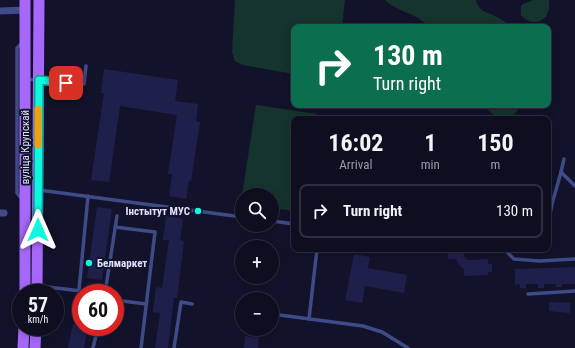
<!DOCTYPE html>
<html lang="en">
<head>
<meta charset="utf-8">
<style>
	:root { --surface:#0e0e20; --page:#1c1c2d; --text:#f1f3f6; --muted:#9b9ca5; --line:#2e2e3e }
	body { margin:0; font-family:"Roboto Condensed",sans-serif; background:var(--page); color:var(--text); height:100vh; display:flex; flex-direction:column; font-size:15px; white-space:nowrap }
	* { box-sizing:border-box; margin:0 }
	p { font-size:13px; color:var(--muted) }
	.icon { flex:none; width:22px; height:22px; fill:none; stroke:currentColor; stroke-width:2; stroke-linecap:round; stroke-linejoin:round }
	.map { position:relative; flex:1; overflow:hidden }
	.side { position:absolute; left:291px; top:116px; width:260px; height:136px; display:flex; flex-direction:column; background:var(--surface); border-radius:8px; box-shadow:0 2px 10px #0003,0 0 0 1px var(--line) }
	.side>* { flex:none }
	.guide { position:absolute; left:291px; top:24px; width:260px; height:84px; border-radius:8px; box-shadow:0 2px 10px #0003,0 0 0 1px var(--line); background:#0b6e4f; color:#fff; overflow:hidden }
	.buttons { position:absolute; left:235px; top:188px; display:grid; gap:8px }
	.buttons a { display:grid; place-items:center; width:44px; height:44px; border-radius:50%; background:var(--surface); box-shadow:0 2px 10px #0003,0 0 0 1px var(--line); font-size:20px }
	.speed { position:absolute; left:12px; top:284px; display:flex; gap:8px; font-size:20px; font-weight:700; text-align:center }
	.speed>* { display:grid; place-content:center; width:52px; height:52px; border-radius:50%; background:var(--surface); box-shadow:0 2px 10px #0003,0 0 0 1px var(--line); line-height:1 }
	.speed small { font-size:10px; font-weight:400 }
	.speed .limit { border:6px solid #d22; background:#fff; color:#111 }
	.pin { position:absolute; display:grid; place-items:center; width:34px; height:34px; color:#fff; margin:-17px; border-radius:8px; box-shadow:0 2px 6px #0006 }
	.me { position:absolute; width:44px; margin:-22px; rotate:0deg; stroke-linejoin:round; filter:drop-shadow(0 0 3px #0008) }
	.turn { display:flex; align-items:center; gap:14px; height:84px; padding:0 16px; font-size:18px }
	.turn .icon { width:52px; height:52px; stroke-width:2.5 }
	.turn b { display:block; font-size:28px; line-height:34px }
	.eta { display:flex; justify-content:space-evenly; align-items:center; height:68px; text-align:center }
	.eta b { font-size:24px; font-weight:700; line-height:28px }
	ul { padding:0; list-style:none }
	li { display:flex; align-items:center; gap:12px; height:54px; margin:0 8px 6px; padding:0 8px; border:2px solid var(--line); border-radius:8px }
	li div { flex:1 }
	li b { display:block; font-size:15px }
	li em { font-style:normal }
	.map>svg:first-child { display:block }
	.green { fill:#15342d }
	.building { fill:#1f1f4b }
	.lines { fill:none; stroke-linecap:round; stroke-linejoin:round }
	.service { stroke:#3f4b88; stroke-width:3.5 }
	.minor { stroke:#3f4b88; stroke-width:7 }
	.primary { stroke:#a668fa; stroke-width:11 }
	.route-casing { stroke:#0aa192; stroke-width:10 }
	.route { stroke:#10f7e0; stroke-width:7 }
	.slow { stroke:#f59e0b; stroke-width:7 }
	.poi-dot { fill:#10f7e0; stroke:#12132b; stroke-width:1.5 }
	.labels { text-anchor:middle; stroke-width:4; stroke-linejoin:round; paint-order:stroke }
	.street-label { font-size:11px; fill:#dde0fe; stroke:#12132b }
	.poi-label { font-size:11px; font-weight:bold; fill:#dde0fe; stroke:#12132b; text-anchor:end }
</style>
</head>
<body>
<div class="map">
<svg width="575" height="348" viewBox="0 0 575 348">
	<rect width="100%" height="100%" fill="#12132b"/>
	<!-- green -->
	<g class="green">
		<polygon points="235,0 345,0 342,27 294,27 294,74 243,65 235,61 232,53"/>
		<path d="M 385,0 L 476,0 C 478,11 486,12 495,16 C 501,19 507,23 513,27 L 427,27 C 422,14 396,12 385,0 Z"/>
		<path d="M 533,0 L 549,0 L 549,9 L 546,17 C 537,25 528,23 521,15 L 521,6 L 523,4 Z"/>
		<polygon points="256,105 317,114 316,119 294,119 294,211 272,208 272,195 242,195"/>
		<path d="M 485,105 L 520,105 C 515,123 492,120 485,105 Z"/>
	</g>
	<!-- building -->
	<g class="building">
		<polygon points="104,69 178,80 175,101 198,104 196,121 200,122 191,181 189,181 186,199 169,196 172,174 168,174 177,115 120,106 109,182 91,180 104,93 101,93"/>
		<polygon points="97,207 112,209 102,280 87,278"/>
		<polygon points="166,216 183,219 180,240 184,241 177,298 174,297 168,348 155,348 160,313 153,312 156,287 162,288 169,240 163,240"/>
		<polygon points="447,249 464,249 464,257 468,260 488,259 488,264 492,264 492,272 488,272 488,275 464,276 464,269 460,266 456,259 448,259"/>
		<polygon points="354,254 370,257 368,268 407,275 404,293 365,286 362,303 345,300"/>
		<polygon points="575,267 575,284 562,284 562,287 556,287 556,284 544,284 544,288 538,288 538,284 526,284 526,288 520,288 520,284 515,285 515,269"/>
		<polygon points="549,302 570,303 570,313 549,311"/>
		<polygon points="73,324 81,325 81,327 88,327 84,348 68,348"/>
		<polygon points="245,336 259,338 258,348 244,348"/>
	</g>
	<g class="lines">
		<!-- service -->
		<g class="service">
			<polyline points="26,79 84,84 86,66"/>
			<polyline points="561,172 564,159"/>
			<polyline points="39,190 242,217"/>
			<polyline points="21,198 17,193 17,48 22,43"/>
			<polyline points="272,221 294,224"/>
			<polyline points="548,225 552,204 561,172 575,186"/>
			<polyline points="115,227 155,232 141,348"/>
			<polyline points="506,249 507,252 514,259 539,261 575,259"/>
			<polyline points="39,286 98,293"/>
			<polyline points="79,290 88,196"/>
			<polyline points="105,293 117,216"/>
			<polyline points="528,294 575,291"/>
			<polyline points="115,300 146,304"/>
			<polyline points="240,309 242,309"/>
			<polyline points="272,314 363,326 382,332 408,348"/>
			<polyline points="309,319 317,249"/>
			<polyline points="93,348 98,327"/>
			<polyline points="174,348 181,302 192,304"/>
		</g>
		<!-- minor -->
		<g class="minor">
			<polyline points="0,11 25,10"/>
			<polyline points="0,213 4,213"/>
		</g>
		<!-- primary -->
		<g class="primary">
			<polyline points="25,293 25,0"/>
			<polyline points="37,293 39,0"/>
			<polyline points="23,348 24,327"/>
			<polyline points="35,348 36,327"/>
		</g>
	</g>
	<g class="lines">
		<defs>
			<polyline id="route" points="38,230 39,80 66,83"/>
		</defs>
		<!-- route casing -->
		<use href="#route" class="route-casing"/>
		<!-- route -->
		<use href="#route" class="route"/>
		<!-- slow -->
		<polyline class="slow" points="38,145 38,109"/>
	</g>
	<!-- markers -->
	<g class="poi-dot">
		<circle cx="198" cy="211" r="4"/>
		<circle cx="89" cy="263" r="4"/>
	</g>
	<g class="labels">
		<!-- street labels -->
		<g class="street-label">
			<text transform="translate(25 147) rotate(-90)" y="4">вуліца Крупскай</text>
		</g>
		<!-- poi labels -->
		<g class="poi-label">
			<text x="190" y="215">Інстытут МУС</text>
			<text x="97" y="267" text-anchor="start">Белмаркет</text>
		</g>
	</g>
</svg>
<div class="buttons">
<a><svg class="icon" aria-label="search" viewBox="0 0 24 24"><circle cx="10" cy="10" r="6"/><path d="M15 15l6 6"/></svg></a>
<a>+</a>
<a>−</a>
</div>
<div class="speed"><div>57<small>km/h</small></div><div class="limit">60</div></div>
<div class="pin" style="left:66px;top:83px;background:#d93025"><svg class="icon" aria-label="arrive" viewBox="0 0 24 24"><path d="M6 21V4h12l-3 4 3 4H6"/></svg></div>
<svg class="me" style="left:38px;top:230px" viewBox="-20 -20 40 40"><path d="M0-17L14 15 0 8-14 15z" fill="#10f7e0" stroke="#fff" stroke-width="4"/></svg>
<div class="guide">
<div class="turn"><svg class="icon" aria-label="right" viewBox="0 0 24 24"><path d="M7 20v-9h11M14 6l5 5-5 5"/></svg><div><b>130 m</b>Turn right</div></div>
</div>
<section class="side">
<div class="eta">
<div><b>16:02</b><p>Arrival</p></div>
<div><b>1</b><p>min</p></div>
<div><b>150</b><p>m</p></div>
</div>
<ul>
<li><svg class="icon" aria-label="right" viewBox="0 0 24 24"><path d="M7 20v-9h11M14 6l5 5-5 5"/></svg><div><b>Turn right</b></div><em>130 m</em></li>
</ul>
</section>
</div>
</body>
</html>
